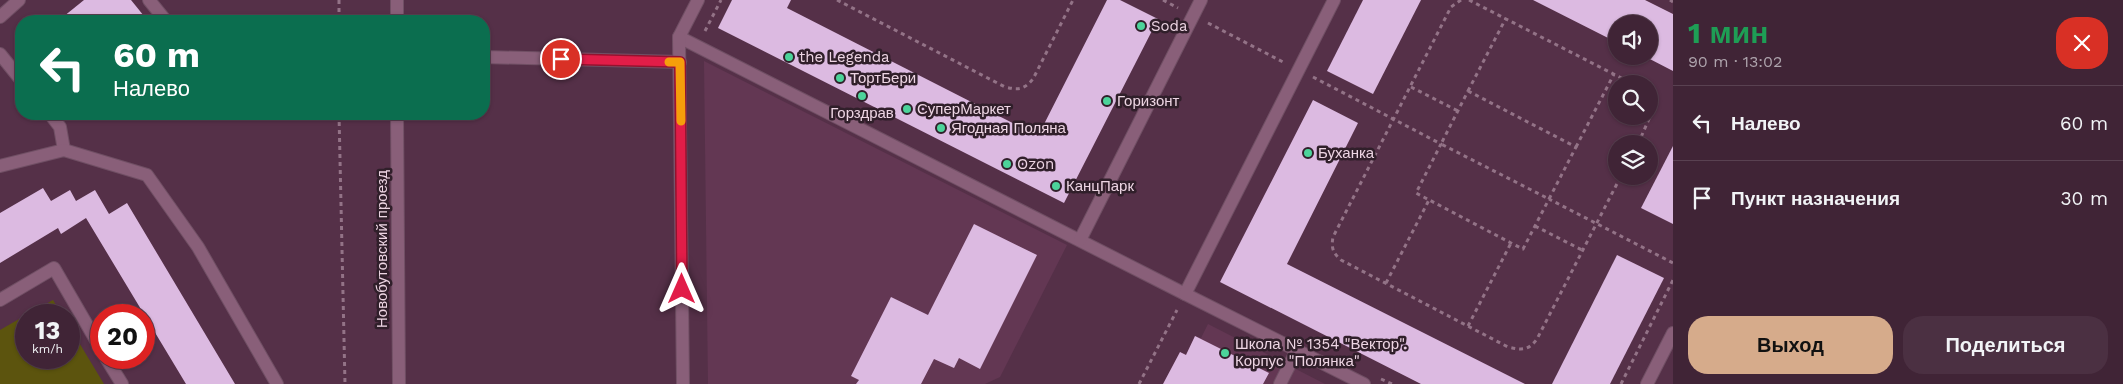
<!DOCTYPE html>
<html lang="ru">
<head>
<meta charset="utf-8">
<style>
	:root { --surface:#402436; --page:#4b3042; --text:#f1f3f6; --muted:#aea4ad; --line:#594151; --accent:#d6ab8b }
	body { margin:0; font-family:"Work Sans",sans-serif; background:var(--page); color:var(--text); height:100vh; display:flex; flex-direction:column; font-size:19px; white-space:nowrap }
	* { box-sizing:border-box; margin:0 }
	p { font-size:16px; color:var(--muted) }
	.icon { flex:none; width:28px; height:28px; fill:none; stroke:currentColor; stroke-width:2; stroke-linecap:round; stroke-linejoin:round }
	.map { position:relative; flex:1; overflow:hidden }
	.panel { display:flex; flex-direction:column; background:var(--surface); width:450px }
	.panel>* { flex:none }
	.banner { position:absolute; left:15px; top:15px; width:475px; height:105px; border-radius:20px; box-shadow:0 1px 4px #0004,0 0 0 1px var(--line); background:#0b6e4f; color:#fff; overflow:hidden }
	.tools { position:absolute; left:1608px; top:15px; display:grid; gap:10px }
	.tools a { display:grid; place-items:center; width:50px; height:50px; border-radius:50%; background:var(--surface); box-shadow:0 1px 4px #0004,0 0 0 1px var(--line); font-size:25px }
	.speed { position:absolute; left:15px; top:304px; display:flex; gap:10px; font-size:25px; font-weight:700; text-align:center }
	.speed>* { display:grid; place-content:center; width:65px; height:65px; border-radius:50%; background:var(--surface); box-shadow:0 1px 4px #0004,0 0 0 1px var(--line); line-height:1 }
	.speed small { font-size:12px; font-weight:400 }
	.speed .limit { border:8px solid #d22; background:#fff; color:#111 }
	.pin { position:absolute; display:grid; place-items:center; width:42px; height:42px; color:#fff; margin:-21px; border:2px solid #fff; border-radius:50%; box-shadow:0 1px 5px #0007 }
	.me { position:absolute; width:55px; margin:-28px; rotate:0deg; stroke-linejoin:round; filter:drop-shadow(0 0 4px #0008) }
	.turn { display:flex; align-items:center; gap:18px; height:105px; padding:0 15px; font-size:22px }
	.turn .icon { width:65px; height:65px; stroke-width:2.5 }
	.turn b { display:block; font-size:35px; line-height:42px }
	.round { display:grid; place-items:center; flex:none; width:52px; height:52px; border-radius:20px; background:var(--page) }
	.headline { display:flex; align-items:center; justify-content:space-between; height:85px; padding:0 15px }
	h1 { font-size:30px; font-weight:700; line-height:38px; color:#1e9e55 }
	.button { display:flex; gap:10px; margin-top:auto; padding:10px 15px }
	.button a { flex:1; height:58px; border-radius:20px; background:var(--accent); color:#111; font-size:20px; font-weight:700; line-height:58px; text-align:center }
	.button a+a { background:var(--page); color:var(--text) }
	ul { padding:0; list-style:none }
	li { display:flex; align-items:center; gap:15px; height:75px; padding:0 15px; border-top:1px solid var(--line) }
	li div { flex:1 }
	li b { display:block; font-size:19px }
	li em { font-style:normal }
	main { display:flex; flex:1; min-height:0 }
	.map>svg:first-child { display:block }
	.built { fill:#633753 }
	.green { fill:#5c540e }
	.building { fill:#dcbae1 }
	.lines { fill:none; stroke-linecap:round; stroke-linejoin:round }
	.minor-casing { stroke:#704f64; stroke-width:14 }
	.path { stroke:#937387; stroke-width:3; stroke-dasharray:4 4; stroke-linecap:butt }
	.minor { stroke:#895f79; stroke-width:12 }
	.route-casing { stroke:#92132f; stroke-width:12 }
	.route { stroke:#e11d48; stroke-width:9 }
	.slow { stroke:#f59e0b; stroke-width:9 }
	.poi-dot { fill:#4cd39a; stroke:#301f2a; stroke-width:2 }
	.labels { text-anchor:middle; stroke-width:5; stroke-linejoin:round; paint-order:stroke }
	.poi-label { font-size:15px; fill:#edd5e3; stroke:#301f2a; text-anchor:start }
	.street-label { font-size:15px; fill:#edd5e3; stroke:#301f2a }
</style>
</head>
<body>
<main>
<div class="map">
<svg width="1673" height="384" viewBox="0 0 1673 384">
	<rect width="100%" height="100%" fill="#553048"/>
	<!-- built -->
	<g class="built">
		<polygon points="704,61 1067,245 1000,377 985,384 708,384"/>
		<polygon points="1208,324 1325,384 1163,384 1180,352 1186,354 1195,336 1201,338"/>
	</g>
	<!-- green -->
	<g class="green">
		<polygon points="53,300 62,315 27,315"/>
		<polygon points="26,315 26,358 69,358 69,326 104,384 0,384 0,330"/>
	</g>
	<!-- building -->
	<g class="building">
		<polygon points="84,0 131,0 148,21 58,21"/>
		<polygon points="732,0 791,0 787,8 1038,136 1107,0 1120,0 1158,19 1064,203 718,28"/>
		<polygon points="1363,0 1421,0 1373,94 1327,71"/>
		<polygon points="1533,0 1645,0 1673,14 1673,71 1644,56 1649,56 1649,24 1616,24 1616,42"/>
		<polygon points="1313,100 1358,123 1287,264 1525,384 1421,384 1220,282"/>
		<polygon points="1673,146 1673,224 1641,208"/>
		<polygon points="43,188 51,201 70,190 76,201 95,190 109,214 127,203 235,384 186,384 86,218 61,234 58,228 0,263 0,213"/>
		<polygon points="974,224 1037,255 980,369 959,358 954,368 934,359 921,384 856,384 859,380 851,376 891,297 928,315"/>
		<polygon points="1617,255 1664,278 1610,384 1552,384"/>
		<polygon points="1195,336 1269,373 1263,384 1163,384 1180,352 1186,355"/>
	</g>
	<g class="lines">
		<defs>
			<g id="minor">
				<polyline points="149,0 166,21"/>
				<polyline points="397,0 397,21"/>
				<polyline points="698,0 679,37 1185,294"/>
				<polyline points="1334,0 1185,294 1364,384"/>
				<polyline points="0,17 19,0"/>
				<polyline points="679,37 683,384"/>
				<polyline points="0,54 21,80"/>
				<polyline points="484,57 680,62"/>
				<polyline points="50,114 60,127 64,150"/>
				<polyline points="397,114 399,384"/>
				<polyline points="0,166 64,150 147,175 198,247 277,384"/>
				<polyline points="1080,240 1201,0"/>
				<polyline points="0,300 54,268 101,349"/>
				<polyline points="106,358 122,384"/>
				<polyline points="1280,384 1297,350"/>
				<polyline points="1647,384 1673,333"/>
			</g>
		</defs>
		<!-- minor casing -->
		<use href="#minor" class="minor-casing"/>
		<!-- path -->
		<g class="path">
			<polyline points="339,0 339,21"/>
			<path d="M 837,0 L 1005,87 C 1018,90 1024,90 1033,79 L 1073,0"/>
			<polyline points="1163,0 1178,8"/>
			<path d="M 1461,0 L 1451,7 L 1333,237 C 1331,248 1333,253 1341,260 L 1508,347 C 1522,350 1528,351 1537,339 L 1621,176"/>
			<polyline points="1469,0 1633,84"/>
			<polyline points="1670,0 1673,2"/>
			<polyline points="1208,23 1283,62"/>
			<polyline points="705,31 721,0"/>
			<polyline points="1313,77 1441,144 1416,193 1511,243 1523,249 1549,199 1673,263"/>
			<polyline points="1411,87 1458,111"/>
			<polygon points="1468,91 1576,147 1549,199 1441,144"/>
			<polyline points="1468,91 1506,18"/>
			<polyline points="339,114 345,384"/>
			<polyline points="1638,144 1656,103 1654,96 1649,92"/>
			<polyline points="1576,147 1614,74"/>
			<polyline points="1535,226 1582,250"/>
			<polyline points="1386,283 1429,200"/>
			<polyline points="1468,326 1511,243"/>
			<polyline points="1381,379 1392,384"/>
			<polyline points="1139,384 1177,310"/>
			<polyline points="1621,384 1673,280"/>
		</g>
		<!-- minor -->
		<use href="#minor" class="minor"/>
	</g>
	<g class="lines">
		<defs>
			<polyline id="route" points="561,59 680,62 682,289"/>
		</defs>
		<!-- route casing -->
		<use href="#route" class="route-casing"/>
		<!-- route -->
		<use href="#route" class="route"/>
		<!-- slow -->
		<polyline class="slow" points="669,62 680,62 681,121"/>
	</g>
	<!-- markers -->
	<g class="poi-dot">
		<circle cx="1141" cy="26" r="5"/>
		<circle cx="789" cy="57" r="5"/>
		<circle cx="840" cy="78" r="5"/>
		<circle cx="862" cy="96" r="5"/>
		<circle cx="1107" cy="101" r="5"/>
		<circle cx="907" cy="109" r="5"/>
		<circle cx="941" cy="128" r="5"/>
		<circle cx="1308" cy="153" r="5"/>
		<circle cx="1007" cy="164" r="5"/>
		<circle cx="1056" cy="186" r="5"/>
		<circle cx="1225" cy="353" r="5"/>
	</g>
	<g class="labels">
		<!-- poi labels -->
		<g class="poi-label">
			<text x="1151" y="31">Soda</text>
			<text x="799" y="62">the Legenda</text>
			<text x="850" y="83">ТортБери</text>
			<text x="1117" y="106">Горизонт</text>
			<text x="917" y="114">СуперМаркет</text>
			<text x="862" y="118" text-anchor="middle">Горздрав</text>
			<text x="951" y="133">Ягодная Поляна</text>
			<text x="1318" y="158">Буханка</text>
			<text x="1017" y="169">Ozon</text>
			<text x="1066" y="191">КанцПарк</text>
			<text x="1235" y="349">Школа № 1354 "Вектор".<tspan x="1235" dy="17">Корпус "Полянка"</tspan></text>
		</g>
		<!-- street labels -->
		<g class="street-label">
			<text transform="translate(382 249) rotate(-90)" y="5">Новобутовский проезд</text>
		</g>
	</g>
</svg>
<div class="tools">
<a><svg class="icon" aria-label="sound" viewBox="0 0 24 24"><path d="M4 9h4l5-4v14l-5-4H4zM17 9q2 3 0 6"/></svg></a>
<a><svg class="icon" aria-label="search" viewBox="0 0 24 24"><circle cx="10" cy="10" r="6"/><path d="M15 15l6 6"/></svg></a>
<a><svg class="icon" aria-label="layers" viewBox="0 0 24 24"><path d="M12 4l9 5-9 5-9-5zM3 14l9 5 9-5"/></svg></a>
</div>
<div class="speed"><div>13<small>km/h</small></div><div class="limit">20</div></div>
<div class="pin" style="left:561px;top:59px;background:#d93025"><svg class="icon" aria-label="arrive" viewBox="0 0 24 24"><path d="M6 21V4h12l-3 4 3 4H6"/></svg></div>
<svg class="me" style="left:682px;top:289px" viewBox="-20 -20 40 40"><path d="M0-17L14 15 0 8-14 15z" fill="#e11d48" stroke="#fff" stroke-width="4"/></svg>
<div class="banner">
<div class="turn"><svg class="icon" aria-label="left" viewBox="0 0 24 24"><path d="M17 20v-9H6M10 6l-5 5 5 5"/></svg><div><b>60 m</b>Налево</div></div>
</div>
</div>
<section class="panel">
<div class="headline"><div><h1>1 мин</h1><p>90 m · 13:02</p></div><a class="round" style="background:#d93025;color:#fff"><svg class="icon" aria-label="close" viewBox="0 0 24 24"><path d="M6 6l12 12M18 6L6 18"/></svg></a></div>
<ul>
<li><svg class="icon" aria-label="left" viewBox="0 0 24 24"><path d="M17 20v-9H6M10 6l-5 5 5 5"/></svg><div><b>Налево</b></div><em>60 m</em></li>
<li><svg class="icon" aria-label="arrive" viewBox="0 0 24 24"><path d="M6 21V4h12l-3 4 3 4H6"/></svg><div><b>Пункт назначения</b></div><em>30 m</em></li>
</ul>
<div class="button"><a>Выход</a><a>Поделиться</a></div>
</section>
</main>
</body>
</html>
